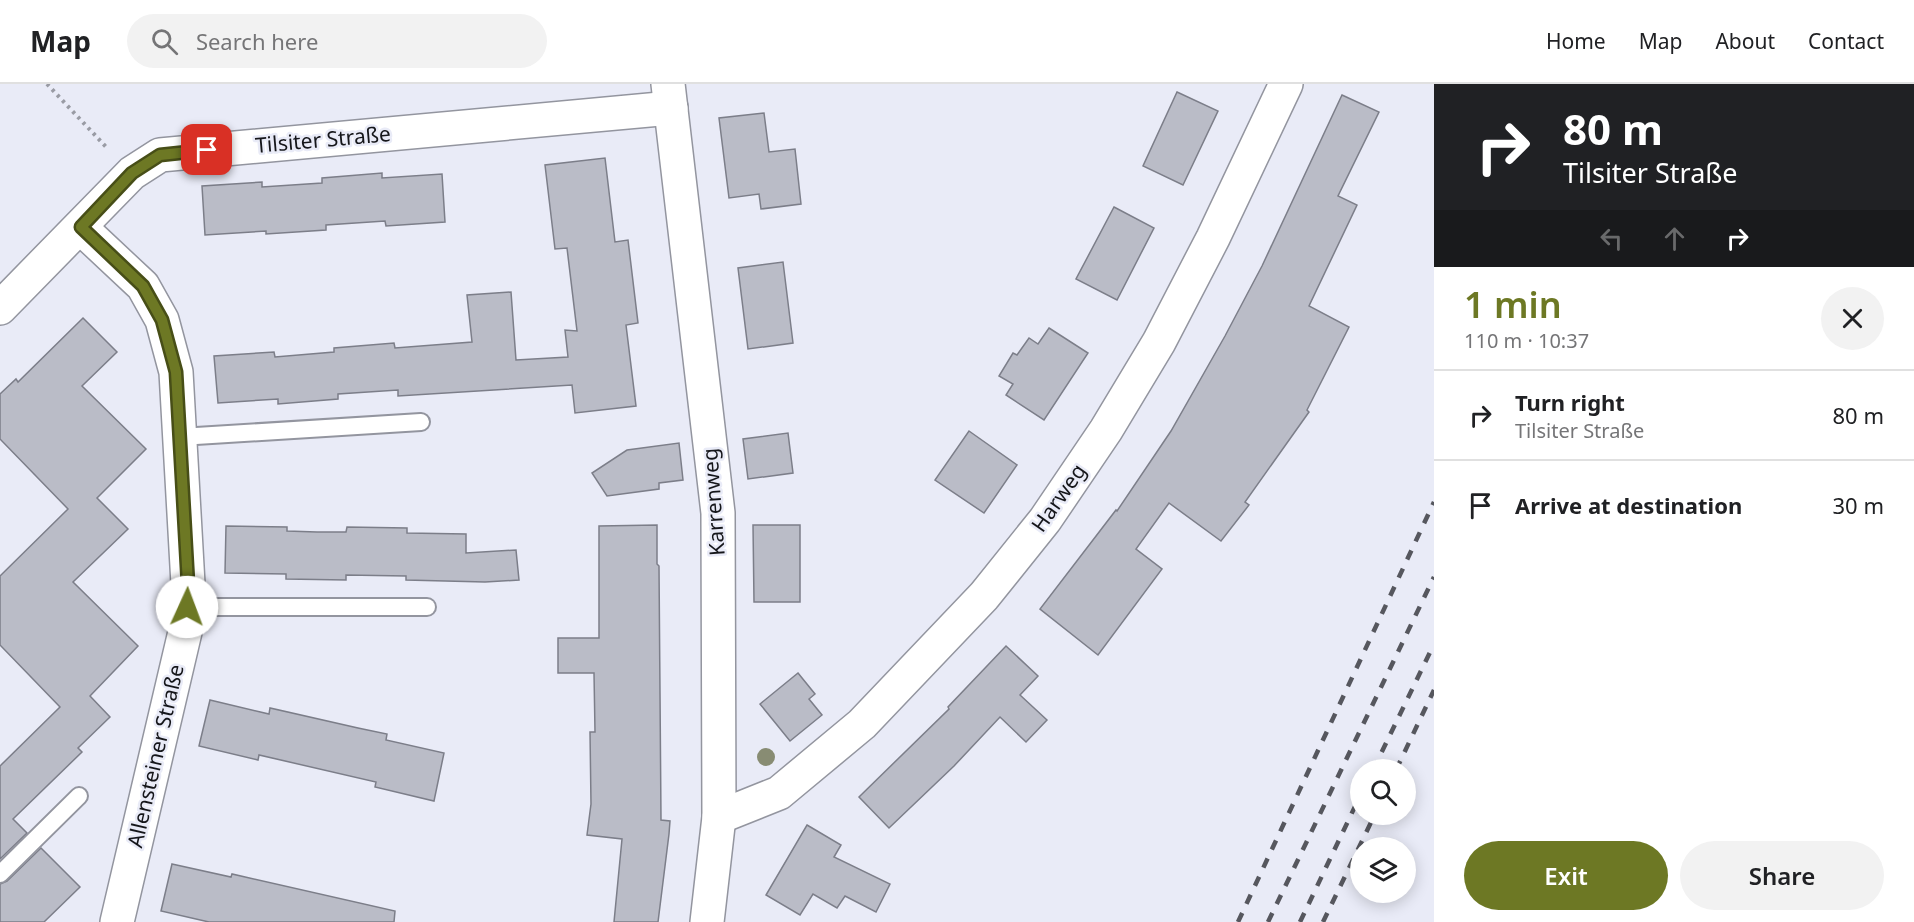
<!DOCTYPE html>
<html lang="en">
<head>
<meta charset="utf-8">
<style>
	:root { --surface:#fff; --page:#f2f2f2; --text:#202124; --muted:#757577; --line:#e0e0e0; --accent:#6d7824 }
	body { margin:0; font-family:"Noto Sans",sans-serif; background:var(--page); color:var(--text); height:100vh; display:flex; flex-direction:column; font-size:22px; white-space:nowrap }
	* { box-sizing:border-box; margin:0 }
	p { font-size:20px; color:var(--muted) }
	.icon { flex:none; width:33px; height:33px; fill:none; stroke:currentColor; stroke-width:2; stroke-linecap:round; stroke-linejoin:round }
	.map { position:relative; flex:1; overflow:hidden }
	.details { display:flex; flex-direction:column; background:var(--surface); width:480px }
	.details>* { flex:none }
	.top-card { background:#202124; color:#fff; overflow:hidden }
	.buttons { position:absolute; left:1350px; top:675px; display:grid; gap:12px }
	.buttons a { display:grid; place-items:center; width:66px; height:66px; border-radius:50%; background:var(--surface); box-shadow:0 3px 15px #0003; font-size:30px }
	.pin { position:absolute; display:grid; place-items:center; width:51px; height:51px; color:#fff; margin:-26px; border-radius:12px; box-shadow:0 3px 9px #0006 }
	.me { position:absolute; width:66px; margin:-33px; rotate:2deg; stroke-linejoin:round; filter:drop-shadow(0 0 4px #0008) }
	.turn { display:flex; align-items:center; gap:21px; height:126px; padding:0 30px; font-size:27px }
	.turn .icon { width:78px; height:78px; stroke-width:2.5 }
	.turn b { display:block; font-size:42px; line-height:51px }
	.lanes { display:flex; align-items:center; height:57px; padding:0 30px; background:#0003; justify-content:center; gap:30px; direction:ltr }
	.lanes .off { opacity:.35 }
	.round { display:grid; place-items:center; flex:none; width:63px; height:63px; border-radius:32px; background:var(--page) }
	.head { display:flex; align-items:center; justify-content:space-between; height:102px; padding:0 30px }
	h1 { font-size:36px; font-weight:600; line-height:45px; color:var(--accent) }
	.primary-button { display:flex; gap:12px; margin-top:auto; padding:12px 30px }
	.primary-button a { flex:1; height:69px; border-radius:36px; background:var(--accent); color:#fff; font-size:24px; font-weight:600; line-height:69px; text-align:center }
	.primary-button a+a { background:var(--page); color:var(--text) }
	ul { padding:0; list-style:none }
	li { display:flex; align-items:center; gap:18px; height:90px; padding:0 30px; border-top:2px solid var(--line) }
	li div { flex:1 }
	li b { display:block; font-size:22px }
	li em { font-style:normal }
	header { display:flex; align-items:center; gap:36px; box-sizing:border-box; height:84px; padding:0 30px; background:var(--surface); border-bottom:2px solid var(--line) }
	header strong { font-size:28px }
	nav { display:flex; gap:33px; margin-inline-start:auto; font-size:21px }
	.search { width:420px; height:54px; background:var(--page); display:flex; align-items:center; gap:15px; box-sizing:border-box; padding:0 21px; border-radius:33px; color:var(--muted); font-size:22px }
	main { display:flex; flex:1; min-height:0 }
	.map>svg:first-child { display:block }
	.building { fill:#babcc7; stroke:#7c7e89; stroke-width:1.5 }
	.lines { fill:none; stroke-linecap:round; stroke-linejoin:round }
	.service-casing { stroke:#93959f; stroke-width:20 }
	.minor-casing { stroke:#93959f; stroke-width:36 }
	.path { stroke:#999ba4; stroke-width:4; stroke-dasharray:3 4.5; stroke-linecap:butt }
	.service { stroke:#fff; stroke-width:16 }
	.minor { stroke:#fff; stroke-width:33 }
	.rail { stroke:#56575e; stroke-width:4.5; stroke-dasharray:10 10; stroke-linecap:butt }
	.tree { fill:#888c73 }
	.route-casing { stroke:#474e17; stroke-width:15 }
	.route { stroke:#6d7824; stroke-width:10 }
	.labels { text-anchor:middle; stroke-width:5; stroke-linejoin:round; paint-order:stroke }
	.street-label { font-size:21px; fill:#15161a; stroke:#e9ebf7 }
</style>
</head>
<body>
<header>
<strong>Map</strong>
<div class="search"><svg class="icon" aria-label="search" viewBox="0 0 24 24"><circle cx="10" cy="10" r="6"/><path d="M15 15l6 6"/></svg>Search here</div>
<nav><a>Home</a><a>Map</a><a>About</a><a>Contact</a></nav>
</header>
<main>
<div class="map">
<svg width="1434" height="838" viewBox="0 0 1434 838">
	<rect width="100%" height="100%" fill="#e9ebf7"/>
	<!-- building -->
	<g class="building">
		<polygon points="1177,8 1218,27 1183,101 1143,82"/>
		<polygon points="1342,11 1379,28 1338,112 1357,121 1309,222 1349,243 1307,326 1309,328 1245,418 1249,421 1221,457 1169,419 1136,465 1162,485 1098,571 1040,525 1116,426 1117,427 1171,347 1225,252 1262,182"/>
		<polygon points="764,29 769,68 795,65 801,120 761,125 759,110 729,114 719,34"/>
		<polygon points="605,74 615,158 628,156 638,239 626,241 636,322 575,329 572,301 398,312 398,306 338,310 338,315 278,320 278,315 218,319 214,272 274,268 275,273 334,268 334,264 394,259 395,264 472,258 467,211 511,208 516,276 568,273 565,246 577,247 567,164 555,165 545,81"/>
		<polygon points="382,89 382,94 442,90 445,138 386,142 385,137 326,141 326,146 266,150 266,147 205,151 202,102 262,98 262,103 322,99 322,94"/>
		<polygon points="1114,123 1154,144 1117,216 1076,195"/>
		<polygon points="783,178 793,259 748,265 738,184"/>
		<polygon points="83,234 117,268 82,302 146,365 97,414 128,445 73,498 138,562 90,612 110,633 78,664 82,668 13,735 27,749 0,775 0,682 60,623 0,561 0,492 68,425 0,355 0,310 16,295 18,298"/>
		<polygon points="1049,244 1088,269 1044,336 1006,311 1013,300 999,292 1013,269 1017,271 1029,254 1038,260"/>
		<polygon points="969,347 1017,381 984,429 935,396"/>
		<polygon points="788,349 793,389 748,395 743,355"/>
		<polygon points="679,359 683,396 659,399 659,405 607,412 592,389 627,366"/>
		<polygon points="657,441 657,480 659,482 661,736 670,737 669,750 658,838 614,838 622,755 587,751 591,720 590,648 595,648 594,589 558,589 558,554 599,554 599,442"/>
		<polygon points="753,441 800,441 800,518 754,518"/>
		<polygon points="226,442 287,443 287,447 317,448 346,448 347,443 407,444 407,449 466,450 466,469 516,466 519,496 485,498 406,496 406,492 346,491 346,496 286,495 286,490 225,489"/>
		<polygon points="1006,562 1038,592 1020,611 1047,636 1026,658 1000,633 954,682 889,744 859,713 949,625 948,623"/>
		<polygon points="798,589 815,610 809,615 822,631 790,657 760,620"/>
		<polygon points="210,616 269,630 270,624 358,644 387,650 386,656 444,669 434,717 375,703 376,698 259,671 258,676 199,662"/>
		<polygon points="807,741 841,761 834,773 890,800 876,828 845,812 837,824 813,810 800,831 766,811"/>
		<polygon points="41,764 80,803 44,838 0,838 0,800 7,797"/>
		<polygon points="172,780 231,793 232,790 395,827 394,838 209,838 161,827"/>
	</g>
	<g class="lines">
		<defs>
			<g id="service">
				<polyline points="180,353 421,338"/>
				<polyline points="187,523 427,523"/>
				<polyline points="0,790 79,712"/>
			</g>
			<g id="minor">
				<polyline points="668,0 718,429 719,733 707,838"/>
				<polyline points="80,143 143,202 162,236 176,288 188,500 185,548 117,838"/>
				<polyline points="0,224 132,89 160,71 671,24"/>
				<polyline points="719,733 779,709 862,640 984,512 1045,436 1106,346 1159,258 1213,154 1286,0"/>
			</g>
		</defs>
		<!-- service casing -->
		<use href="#service" class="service-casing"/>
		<!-- minor casing -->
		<use href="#minor" class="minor-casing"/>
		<!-- path -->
		<polyline class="path" points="47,0 108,65"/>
		<!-- service -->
		<use href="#service" class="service"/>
		<!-- minor -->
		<use href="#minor" class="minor"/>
		<!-- rail -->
		<g class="rail">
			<polyline points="1373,686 1434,560"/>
			<polyline points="1396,686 1434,606"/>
			<polyline points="1238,838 1434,418"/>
			<polyline points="1268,838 1434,493"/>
			<polyline points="1300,838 1360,712"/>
			<polyline points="1323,838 1375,730"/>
		</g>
	</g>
	<!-- trees -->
	<circle class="tree" cx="766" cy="673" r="9"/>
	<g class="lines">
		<defs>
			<polyline id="route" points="187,523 188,500 176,288 162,236 143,202 81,143 132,89 160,71 207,66"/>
		</defs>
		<!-- route casing -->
		<use href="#route" class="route-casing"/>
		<!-- route -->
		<use href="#route" class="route"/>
	</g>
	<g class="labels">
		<!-- street labels -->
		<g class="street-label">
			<text transform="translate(323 56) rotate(-5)" y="7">Tilsiter Straße</text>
			<text transform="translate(1059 414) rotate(-55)" y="7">Harweg</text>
			<text transform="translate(714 418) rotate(-94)" y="7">Karrenweg</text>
			<text transform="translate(156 672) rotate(-77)" y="7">Allensteiner Straße</text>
		</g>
	</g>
</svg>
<div class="buttons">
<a><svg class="icon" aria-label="search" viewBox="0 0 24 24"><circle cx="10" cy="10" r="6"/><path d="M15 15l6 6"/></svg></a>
<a><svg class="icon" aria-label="layers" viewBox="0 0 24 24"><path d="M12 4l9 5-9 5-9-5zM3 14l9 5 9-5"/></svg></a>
</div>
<div class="pin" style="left:207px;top:66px;background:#d93025"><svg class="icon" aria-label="arrive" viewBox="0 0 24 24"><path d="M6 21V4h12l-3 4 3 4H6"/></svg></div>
<svg class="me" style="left:187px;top:523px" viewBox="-20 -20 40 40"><circle r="19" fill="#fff"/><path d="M0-13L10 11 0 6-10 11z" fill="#6d7824"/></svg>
</div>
<section class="details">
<div class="top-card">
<div class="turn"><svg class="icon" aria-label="right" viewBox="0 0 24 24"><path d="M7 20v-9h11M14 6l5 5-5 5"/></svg><div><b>80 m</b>Tilsiter Straße</div></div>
<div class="lanes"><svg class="icon off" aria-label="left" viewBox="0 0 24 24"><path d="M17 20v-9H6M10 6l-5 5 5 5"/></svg><svg class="icon off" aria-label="ahead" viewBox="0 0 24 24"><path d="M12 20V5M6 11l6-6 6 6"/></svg><svg class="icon" aria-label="right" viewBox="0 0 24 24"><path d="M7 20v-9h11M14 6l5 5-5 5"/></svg></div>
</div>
<div class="head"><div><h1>1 min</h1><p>110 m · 10:37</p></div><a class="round"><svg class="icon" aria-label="close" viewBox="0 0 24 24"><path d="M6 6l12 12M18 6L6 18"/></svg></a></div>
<ul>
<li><svg class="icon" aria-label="right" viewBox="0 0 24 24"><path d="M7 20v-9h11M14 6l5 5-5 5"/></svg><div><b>Turn right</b><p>Tilsiter Straße</p></div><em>80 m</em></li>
<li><svg class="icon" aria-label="arrive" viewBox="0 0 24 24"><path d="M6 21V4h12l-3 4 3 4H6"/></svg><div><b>Arrive at destination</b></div><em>30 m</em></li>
</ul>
<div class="primary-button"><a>Exit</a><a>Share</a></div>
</section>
</main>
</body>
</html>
